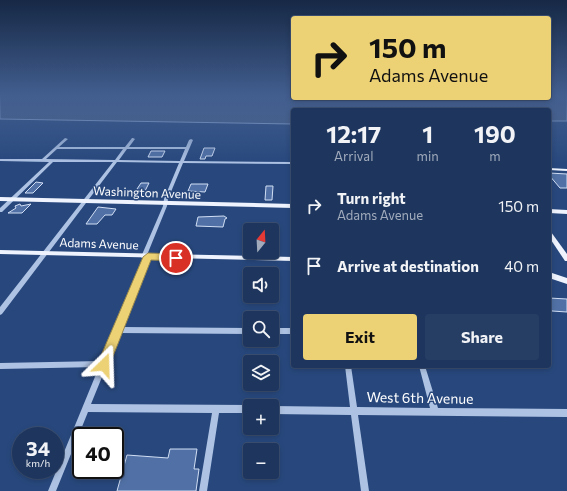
<!DOCTYPE html>
<html lang="en">
<head>
<meta charset="utf-8">
<style>
	:root { --surface:#1e365e; --page:#263e64; --text:#f1f3f6; --muted:#a1abbc; --line:#3c5073; --accent:#ecd175 }
	body { margin:0; font-family:Commissioner,sans-serif; background:var(--page); color:var(--text); height:100vh; display:flex; flex-direction:column; font-size:15px; white-space:nowrap }
	* { box-sizing:border-box; margin:0 }
	p { font-size:13px; color:var(--muted) }
	.icon { flex:none; width:22px; height:22px; fill:none; stroke:currentColor; stroke-width:2; stroke-linecap:round; stroke-linejoin:round }
	.map { position:relative; flex:1; overflow:hidden }
	.side { position:absolute; left:291px; top:108px; width:260px; height:260px; display:flex; flex-direction:column; background:var(--surface); border-radius:4px; box-shadow:0 2px 6px #0003,0 0 0 1px var(--line) }
	.side>* { flex:none }
	.guide { position:absolute; left:291px; top:16px; width:260px; height:84px; border-radius:4px; box-shadow:0 2px 6px #0003,0 0 0 1px var(--line); background:#ecd175; color:#111; overflow:hidden }
	.needle { width:26px; rotate:18deg }
	.controls { position:absolute; left:243px; top:223px; display:grid; gap:8px }
	.controls a { display:grid; place-items:center; width:36px; height:36px; border-radius:4px; background:var(--surface); box-shadow:0 2px 6px #0003,0 0 0 1px var(--line); font-size:20px }
	.speed { position:absolute; left:12px; top:427px; display:flex; gap:8px; font-size:20px; font-weight:700; text-align:center }
	.speed>* { display:grid; place-content:center; width:52px; height:52px; border-radius:50%; background:var(--surface); box-shadow:0 2px 6px #0003,0 0 0 1px var(--line); line-height:1 }
	.speed small { font-size:10px; font-weight:400 }
	.speed .limit { border:2px solid #111; border-radius:6px; background:#fff; color:#111 }
	.pin { position:absolute; display:grid; place-items:center; width:34px; height:34px; color:#fff; margin:-17px; border:2px solid #fff; border-radius:50%; box-shadow:0 1px 4px #0007 }
	.me { position:absolute; width:44px; margin:-22px; rotate:22deg; stroke-linejoin:round; filter:drop-shadow(0 0 3px #0008) }
	.turn { display:flex; align-items:center; gap:14px; height:84px; padding:0 12px; font-size:18px }
	.turn .icon { width:52px; height:52px; stroke-width:2.5 }
	.turn b { display:block; font-size:28px; line-height:34px }
	.eta { display:flex; justify-content:space-evenly; align-items:center; height:68px; text-align:center }
	.eta b { font-size:24px; font-weight:700; line-height:28px }
	.cta { display:flex; gap:8px; margin-top:auto; padding:8px 12px }
	.cta a { flex:1; height:46px; border-radius:4px; background:var(--accent); color:#111; font-size:16px; font-weight:700; line-height:46px; text-align:center }
	.cta a+a { background:var(--page); color:var(--text) }
	ul { padding:0; list-style:none }
	li { display:flex; align-items:center; gap:12px; height:60px; padding:0 12px }
	li div { flex:1 }
	li b { display:block; font-size:15px }
	li em { font-style:normal }
	.map>svg:first-child { display:block }
	.water { fill:#4b6289; stroke:#a3bde5 }
	.building { fill:#5171a6; stroke:#d1def4 }
	.lines { fill:none; stroke-linecap:round; stroke-linejoin:round }
	.minor { fill:#aec3e4; fill-rule:evenodd }
	.major { fill:#eef3fd; fill-rule:evenodd }
	.route { fill:#ecd175; stroke:#99884c }
	.labels { text-anchor:middle; stroke-width:3; stroke-linejoin:round; paint-order:stroke }
	.street-label { font-size:12px; fill:#fff; stroke:#28487d }
	.near-street-label { font-size:14px; fill:#fff; stroke:#28487d }
</style>
</head>
<body>
<div class="map">
<svg width="567" height="491" viewBox="0 0 567 491">
	<rect width="100%" height="100%" fill="#28487d"/>
	<!-- water -->
	<polygon class="water" points="0,95 293,95 293,98 549,98 549,95 567,95 567,121 549,121 549,110 293,110 293,124 0,119"/>
	<!-- building -->
	<g class="building">
		<polygon points="204,148 215,148 212,156 206,156 205,159 200,159"/>
		<polygon points="151,151 165,151 162,157 148,157"/>
		<polygon points="549,173 567,174 567,188 560,188 549,175"/>
		<polygon points="36,182 43,183 33,193 25,193"/>
		<polygon points="141,183 149,183 144,193 135,192"/>
		<polygon points="191,184 208,184 205,192 188,191"/>
		<polygon points="266,186 273,186 272,200 265,200"/>
		<polygon points="20,204 21,206 31,204 22,213 8,213 16,208 15,206"/>
		<polygon points="98,207 116,209 112,215 105,215 97,224 86,224"/>
		<polygon points="224,216 227,218 225,219 223,227 196,226 198,217"/>
		<polygon points="549,298 567,299 567,312 552,311 549,307"/>
		<polygon points="170,449 197,449 194,469 199,469 196,491 117,491 127,455 168,458"/>
	</g>
	<g class="lines">
		<!-- minor -->
		<g class="minor">
			<path d="M 65,138 L 68,139 L 59,147 L 125,147 L 132,138 L 133,138 L 135,139 L 129,147 L 186,147 L 189,140 L 191,139 L 193,140 L 184,161 L 293,162 L 293,164 L 183,163 L 168,199 L 167,206 L 147,255 L 150,256 L 151,257 L 122,327 L 250,328 L 250,334 L 120,333 L 91,404 L 250,405 L 252,406 L 250,406 L 250,413 L 219,413 L 207,491 L 199,491 L 212,413 L 88,412 L 56,491 L 48,491 L 99,367 L 0,369 L 0,363 L 102,361 L 145,259 L 142,258 L 141,257 L 163,206 L 164,199 L 179,163 L 117,162 L 2,314 L 0,315 L 0,307 L 113,162 L 53,162 L 2,212 L 0,212 L 0,208 L 49,162 L 0,161 L 0,159 L 42,159 ZM 57,149 L 123,149 L 115,160 L 46,159 ZM 127,149 L 185,149 L 180,161 L 119,160 Z"/>
			<rect x="272" y="328" width="21" height="6"/>
			<polygon points="345,366 351,366 357,407 430,408 419,366 425,366 438,408 567,409 567,417 358,415 369,491 361,491 351,415 272,414 272,406 350,407"/>
		</g>
		<!-- major -->
		<g class="major">
			<polygon points="549,168 567,169 567,171 549,170"/>
			<polygon points="0,197 293,204 293,208 0,201"/>
			<polygon points="549,209 567,210 567,214 549,213"/>
			<polygon points="549,231 551,232 567,254 567,261 565,261 549,237"/>
			<polygon points="0,250 293,257 293,261 0,254"/>
			<polygon points="549,272 567,278 567,284 549,278"/>
		</g>
	</g>
	<!-- sky -->
	<linearGradient id="sky" x2="0" y2="1"><stop stop-color="#162845"/><stop offset="0.58" stop-color="#425e8f"/><stop offset="1" stop-color="#425e8f" stop-opacity="0"/></linearGradient>
	<rect width="567" height="164" fill="url(#sky)"/>
	<!-- route -->
	<polygon class="route" points="148,253 176,254 180,258 176,261 151,260 108,369 104,371 99,369 97,365 143,257"/>
	<g class="labels">
		<!-- street labels -->
		<g class="street-label">
			<text transform="translate(147 193) rotate(2)" y="4">Washington Avenue</text>
			<text transform="translate(99 244) rotate(2)" y="4">Adams Avenue</text>
		</g>
		<!-- near-street labels -->
		<g class="near-street-label">
			<text transform="translate(420 398) rotate(1)" y="5">West 6th Avenue</text>
		</g>
	</g>
</svg>
<div class="controls">
<a><svg class="needle" viewBox="-14 -14 28 28"><path d="M0-13l5 13h-10z" fill="#e53935"/><path d="M0 13l5-13h-10z" fill="#a1abbc"/></svg></a>
<a><svg class="icon" aria-label="sound" viewBox="0 0 24 24"><path d="M4 9h4l5-4v14l-5-4H4zM17 9q2 3 0 6"/></svg></a>
<a><svg class="icon" aria-label="search" viewBox="0 0 24 24"><circle cx="10" cy="10" r="6"/><path d="M15 15l6 6"/></svg></a>
<a><svg class="icon" aria-label="layers" viewBox="0 0 24 24"><path d="M12 4l9 5-9 5-9-5zM3 14l9 5 9-5"/></svg></a>
<a>+</a>
<a>−</a>
</div>
<div class="speed"><div>34<small>km/h</small></div><div class="limit">40</div></div>
<div class="pin" style="left:176px;top:258px;background:#d93025"><svg class="icon" aria-label="arrive" viewBox="0 0 24 24"><path d="M6 21V4h12l-3 4 3 4H6"/></svg></div>
<svg class="me" style="left:104px;top:365px" viewBox="-20 -20 40 40"><path d="M0-17L14 15 0 8-14 15z" fill="#ecd175" stroke="#fff" stroke-width="4"/></svg>
<div class="guide">
<div class="turn"><svg class="icon" aria-label="right" viewBox="0 0 24 24"><path d="M7 20v-9h11M14 6l5 5-5 5"/></svg><div><b>150 m</b>Adams Avenue</div></div>
</div>
<section class="side">
<div class="eta">
<div><b>12:17</b><p>Arrival</p></div>
<div><b>1</b><p>min</p></div>
<div><b>190</b><p>m</p></div>
</div>
<ul>
<li><svg class="icon" aria-label="right" viewBox="0 0 24 24"><path d="M7 20v-9h11M14 6l5 5-5 5"/></svg><div><b>Turn right</b><p>Adams Avenue</p></div><em>150 m</em></li>
<li><svg class="icon" aria-label="arrive" viewBox="0 0 24 24"><path d="M6 21V4h12l-3 4 3 4H6"/></svg><div><b>Arrive at destination</b></div><em>40 m</em></li>
</ul>
<div class="cta"><a>Exit</a><a>Share</a></div>
</section>
</div>
</body>
</html>
